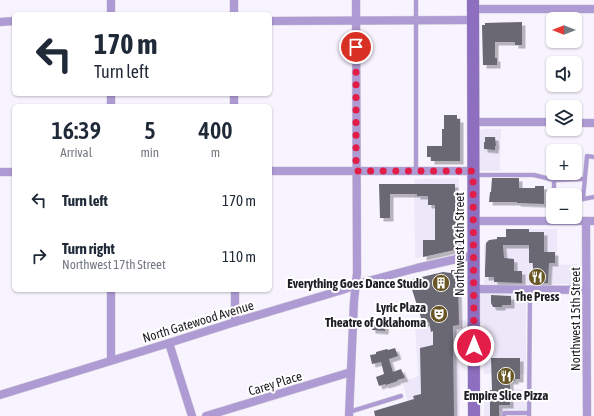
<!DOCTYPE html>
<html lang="en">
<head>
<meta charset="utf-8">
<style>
	:root { --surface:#fff; --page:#f6f6f7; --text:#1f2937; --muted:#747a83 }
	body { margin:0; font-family:"Asap Condensed",sans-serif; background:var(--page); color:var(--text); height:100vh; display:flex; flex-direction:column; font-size:15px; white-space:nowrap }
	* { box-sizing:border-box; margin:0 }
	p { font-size:13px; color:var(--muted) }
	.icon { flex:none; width:22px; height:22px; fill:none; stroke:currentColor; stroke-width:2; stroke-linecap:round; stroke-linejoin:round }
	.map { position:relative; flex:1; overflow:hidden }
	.drawer { position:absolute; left:12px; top:104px; width:260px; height:188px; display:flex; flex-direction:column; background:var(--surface); border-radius:6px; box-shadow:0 1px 3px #0004 }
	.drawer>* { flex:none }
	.guide { position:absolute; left:12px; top:12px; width:260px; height:84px; border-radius:6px; box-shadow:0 1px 3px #0004; background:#fff; color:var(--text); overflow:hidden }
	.needle { width:26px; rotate:270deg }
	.buttons { position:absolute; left:546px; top:12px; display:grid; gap:8px }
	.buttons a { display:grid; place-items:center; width:36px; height:36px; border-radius:6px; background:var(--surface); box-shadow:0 1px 3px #0004; font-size:20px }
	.pin { position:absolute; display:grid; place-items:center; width:34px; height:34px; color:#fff; margin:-17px; border:2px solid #fff; border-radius:50%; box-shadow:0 1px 4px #0007 }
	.me { position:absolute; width:44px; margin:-22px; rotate:0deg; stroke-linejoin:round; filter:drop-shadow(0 0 3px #0008) }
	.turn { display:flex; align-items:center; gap:14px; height:84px; padding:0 16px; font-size:18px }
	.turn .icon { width:52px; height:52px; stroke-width:2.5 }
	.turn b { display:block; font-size:28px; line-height:34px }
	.eta { display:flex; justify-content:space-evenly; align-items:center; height:68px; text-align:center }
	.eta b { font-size:24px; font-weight:600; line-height:28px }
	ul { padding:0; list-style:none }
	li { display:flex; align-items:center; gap:12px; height:56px; padding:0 16px }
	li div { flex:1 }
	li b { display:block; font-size:15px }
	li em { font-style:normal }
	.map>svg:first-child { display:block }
	.built { fill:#ede7fa }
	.building { fill:#6b6873; filter:url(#shadow) }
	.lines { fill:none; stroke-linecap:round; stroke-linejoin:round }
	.lane-casing { stroke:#d6d2dc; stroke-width:5 }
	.street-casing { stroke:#d6d2dc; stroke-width:9 }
	.secondary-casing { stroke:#d6d2dc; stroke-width:13 }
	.lane { stroke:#af9bd3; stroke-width:4 }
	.street { stroke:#af9bd3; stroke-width:8 }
	.secondary { stroke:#8d6ebf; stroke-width:12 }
	.route { stroke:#e11d48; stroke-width:7; stroke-dasharray:0 12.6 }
	.labels { text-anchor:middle; stroke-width:4; stroke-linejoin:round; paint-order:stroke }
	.street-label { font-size:13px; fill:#211f24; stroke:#fff }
	.poi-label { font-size:13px; font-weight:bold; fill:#211f24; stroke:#fff; text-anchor:end }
</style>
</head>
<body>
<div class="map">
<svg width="594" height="416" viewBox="0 0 594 416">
	<defs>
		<filter id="shadow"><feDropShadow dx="3.5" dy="3.5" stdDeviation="0" flood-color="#0004"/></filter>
	</defs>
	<rect width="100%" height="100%" fill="#f8f4ff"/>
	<!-- built -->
	<g class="built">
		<polygon points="482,129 501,129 500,171 480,171 480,131"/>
		<polygon points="459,178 459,249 415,258 414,179"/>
		<polygon points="529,229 557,229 557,265 577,264 577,284 484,284 484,244 528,245"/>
		<polygon points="409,280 429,287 459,287 459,320 478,319 478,293 526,293 526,374 491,373 484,374 484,323 459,325 460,416 412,416 402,382 418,376 415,326 423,325"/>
		<polygon points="526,389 526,416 484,416 484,390"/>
	</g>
	<!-- building -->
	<g class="building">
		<polygon points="522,22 522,45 515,45 515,42 495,42 495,58 497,58 497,65 483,65 482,25 485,25 485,23"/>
		<polygon points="444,115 457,115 457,119 460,119 460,161 431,161 431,157 427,157 427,146 442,146 442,129 444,129"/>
		<polygon points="485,137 495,137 496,146 495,146 495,150 484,149 484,142 485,142"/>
		<polygon points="492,178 519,178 519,188 535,188 535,186 544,186 544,204 517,203 517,202 489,202 490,192 491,192"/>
		<polygon points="379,184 455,184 455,220 459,220 459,249 423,257 423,240 435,240 435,205 428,205 428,196 417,196 417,194 390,194 390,218 380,218"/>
		<polygon points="506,229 529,229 529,232 544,232 544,252 555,252 555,263 549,263 548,283 533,283 533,263 529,263 529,245 503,245 504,258 514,259 514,271 522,271 522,283 494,282 494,277 485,277 485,271 486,243 489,240 497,239 497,237 506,237"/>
		<polygon points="451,270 461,270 461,280 458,280 459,325 453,326 454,416 375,416 374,411 414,399 413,396 421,394 420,348 433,345 433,331 431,332 429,322 423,324 409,280 443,272 451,273"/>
		<polygon points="491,295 511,296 511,305 502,305 502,307 493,307 491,303"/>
		<polygon points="372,319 386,319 385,331 372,330"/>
		<polygon points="395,348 398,356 389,359 393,372 401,369 405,378 397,380 398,381 386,385 385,384 379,386 376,377 384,374 381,362 372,364 370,355 376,354 376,352 387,349 388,350"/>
		<polygon points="491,358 520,358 520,379 515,379 515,381 510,381 510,405 499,405 499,416 490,416 490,390 492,390"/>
	</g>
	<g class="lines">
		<defs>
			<g id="lane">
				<polyline points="416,171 416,0"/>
				<polyline points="476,175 534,175 554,180 584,179"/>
				<polyline points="554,180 554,195"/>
				<polyline points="575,199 583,199 587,156 594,157"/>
				<polyline points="583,199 594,197"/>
				<polyline points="349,412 401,396"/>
				<polyline points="504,416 504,413 529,413"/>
				<polyline points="529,416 530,289"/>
			</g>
			<g id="street">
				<polyline points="111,0 111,14"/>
				<polyline points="234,0 234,14"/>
				<polyline points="473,9 594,9"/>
				<polyline points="270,21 473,20"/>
				<polyline points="0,22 14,21"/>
				<polyline points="111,94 111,106"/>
				<polyline points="234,94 234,106"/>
				<polyline points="473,122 553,122"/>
				<polyline points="575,123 594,123"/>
				<polyline points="270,171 473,171"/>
				<polyline points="0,172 14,172"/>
				<polyline points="473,221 594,221"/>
				<polyline points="586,221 587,416"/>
				<polyline points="474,289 586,290"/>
				<polyline points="111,290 111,360"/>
				<polyline points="235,290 235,322"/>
				<polyline points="169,343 192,416"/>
				<polyline points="0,395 169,343 235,322 342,290 368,281 417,268 474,255"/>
				<polyline points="206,416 351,372"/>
				<polyline points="349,416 354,301 357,273 356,0"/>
			</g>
			<polyline id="secondary" points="473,0 474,416"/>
		</defs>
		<!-- lane casing -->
		<use href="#lane" class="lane-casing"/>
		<!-- street casing -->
		<use href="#street" class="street-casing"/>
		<!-- secondary casing -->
		<use href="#secondary" class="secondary-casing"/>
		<!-- lane -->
		<use href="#lane" class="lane"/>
		<!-- street -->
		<use href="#street" class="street"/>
		<!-- secondary -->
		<use href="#secondary" class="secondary"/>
	</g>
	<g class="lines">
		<!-- route -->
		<polyline class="route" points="356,47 356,171 473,171 474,346"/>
	</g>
	<!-- icons -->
	<defs>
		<symbol id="restaurant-disc" viewBox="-11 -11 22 22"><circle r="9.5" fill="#685725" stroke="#fff"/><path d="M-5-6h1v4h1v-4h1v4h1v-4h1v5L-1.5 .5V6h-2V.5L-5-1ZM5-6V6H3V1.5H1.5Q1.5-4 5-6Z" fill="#fff"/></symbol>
		<symbol id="building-disc" viewBox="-11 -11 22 22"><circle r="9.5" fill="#685725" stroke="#fff"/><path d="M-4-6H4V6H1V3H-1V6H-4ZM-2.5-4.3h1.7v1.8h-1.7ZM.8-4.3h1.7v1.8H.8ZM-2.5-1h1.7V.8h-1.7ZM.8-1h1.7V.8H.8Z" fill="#fff"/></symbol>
		<symbol id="theatre-disc" viewBox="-11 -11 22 22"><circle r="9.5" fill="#685725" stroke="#fff"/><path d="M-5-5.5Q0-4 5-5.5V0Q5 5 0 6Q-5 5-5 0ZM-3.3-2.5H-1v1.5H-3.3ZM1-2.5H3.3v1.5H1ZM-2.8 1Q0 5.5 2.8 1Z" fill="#fff"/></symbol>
	</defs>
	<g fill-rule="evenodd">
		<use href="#restaurant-disc" x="527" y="267" width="20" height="20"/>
		<use href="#building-disc" x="431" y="273" width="20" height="20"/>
		<use href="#theatre-disc" x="429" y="304" width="20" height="20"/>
		<use href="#restaurant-disc" x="496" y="366" width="20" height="20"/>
	</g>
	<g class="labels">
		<!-- street labels -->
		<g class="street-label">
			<text transform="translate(459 244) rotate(-90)" y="5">Northwest 16th Street</text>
			<text transform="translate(575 319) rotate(-90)" y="5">Northwest 15th Street</text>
			<text transform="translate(198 321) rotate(-17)" y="5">North Gatewood Avenue</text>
			<text transform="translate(275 383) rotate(-17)" y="5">Carey Place</text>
		</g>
		<!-- poi labels -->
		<g class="poi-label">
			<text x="428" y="288">Everything Goes Dance Studio</text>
			<text x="537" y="301" text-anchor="middle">The Press</text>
			<text x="426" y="312">Lyric Plaza<tspan x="426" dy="15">Theatre of Oklahoma</tspan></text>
			<text x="506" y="400" text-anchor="middle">Empire Slice Pizza</text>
		</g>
	</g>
</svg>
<div class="buttons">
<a><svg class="needle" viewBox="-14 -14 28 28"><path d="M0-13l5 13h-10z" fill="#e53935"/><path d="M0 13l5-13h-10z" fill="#747a83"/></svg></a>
<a><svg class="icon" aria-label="sound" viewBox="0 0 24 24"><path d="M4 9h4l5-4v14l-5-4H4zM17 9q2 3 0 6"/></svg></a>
<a><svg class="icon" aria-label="layers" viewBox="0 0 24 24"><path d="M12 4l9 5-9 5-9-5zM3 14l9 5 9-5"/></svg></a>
<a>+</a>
<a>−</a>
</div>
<div class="pin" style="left:356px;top:47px;background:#d93025"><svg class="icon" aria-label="arrive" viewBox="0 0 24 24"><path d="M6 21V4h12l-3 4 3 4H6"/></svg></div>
<svg class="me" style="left:474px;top:346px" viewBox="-20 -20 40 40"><circle r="17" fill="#e11d48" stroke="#fff" stroke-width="3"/><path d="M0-11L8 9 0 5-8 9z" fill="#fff"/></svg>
<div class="guide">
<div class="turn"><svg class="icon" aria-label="left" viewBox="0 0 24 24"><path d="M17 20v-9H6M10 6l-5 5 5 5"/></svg><div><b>170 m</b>Turn left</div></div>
</div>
<section class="drawer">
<div class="eta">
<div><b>16:39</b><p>Arrival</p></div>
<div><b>5</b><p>min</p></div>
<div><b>400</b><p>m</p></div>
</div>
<ul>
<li><svg class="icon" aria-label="left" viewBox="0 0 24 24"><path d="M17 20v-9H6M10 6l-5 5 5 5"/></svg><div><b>Turn left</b></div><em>170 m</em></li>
<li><svg class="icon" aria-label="right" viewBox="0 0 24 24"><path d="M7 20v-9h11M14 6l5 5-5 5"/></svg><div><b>Turn right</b><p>Northwest 17th Street</p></div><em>110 m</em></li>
</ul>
</section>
</div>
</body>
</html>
